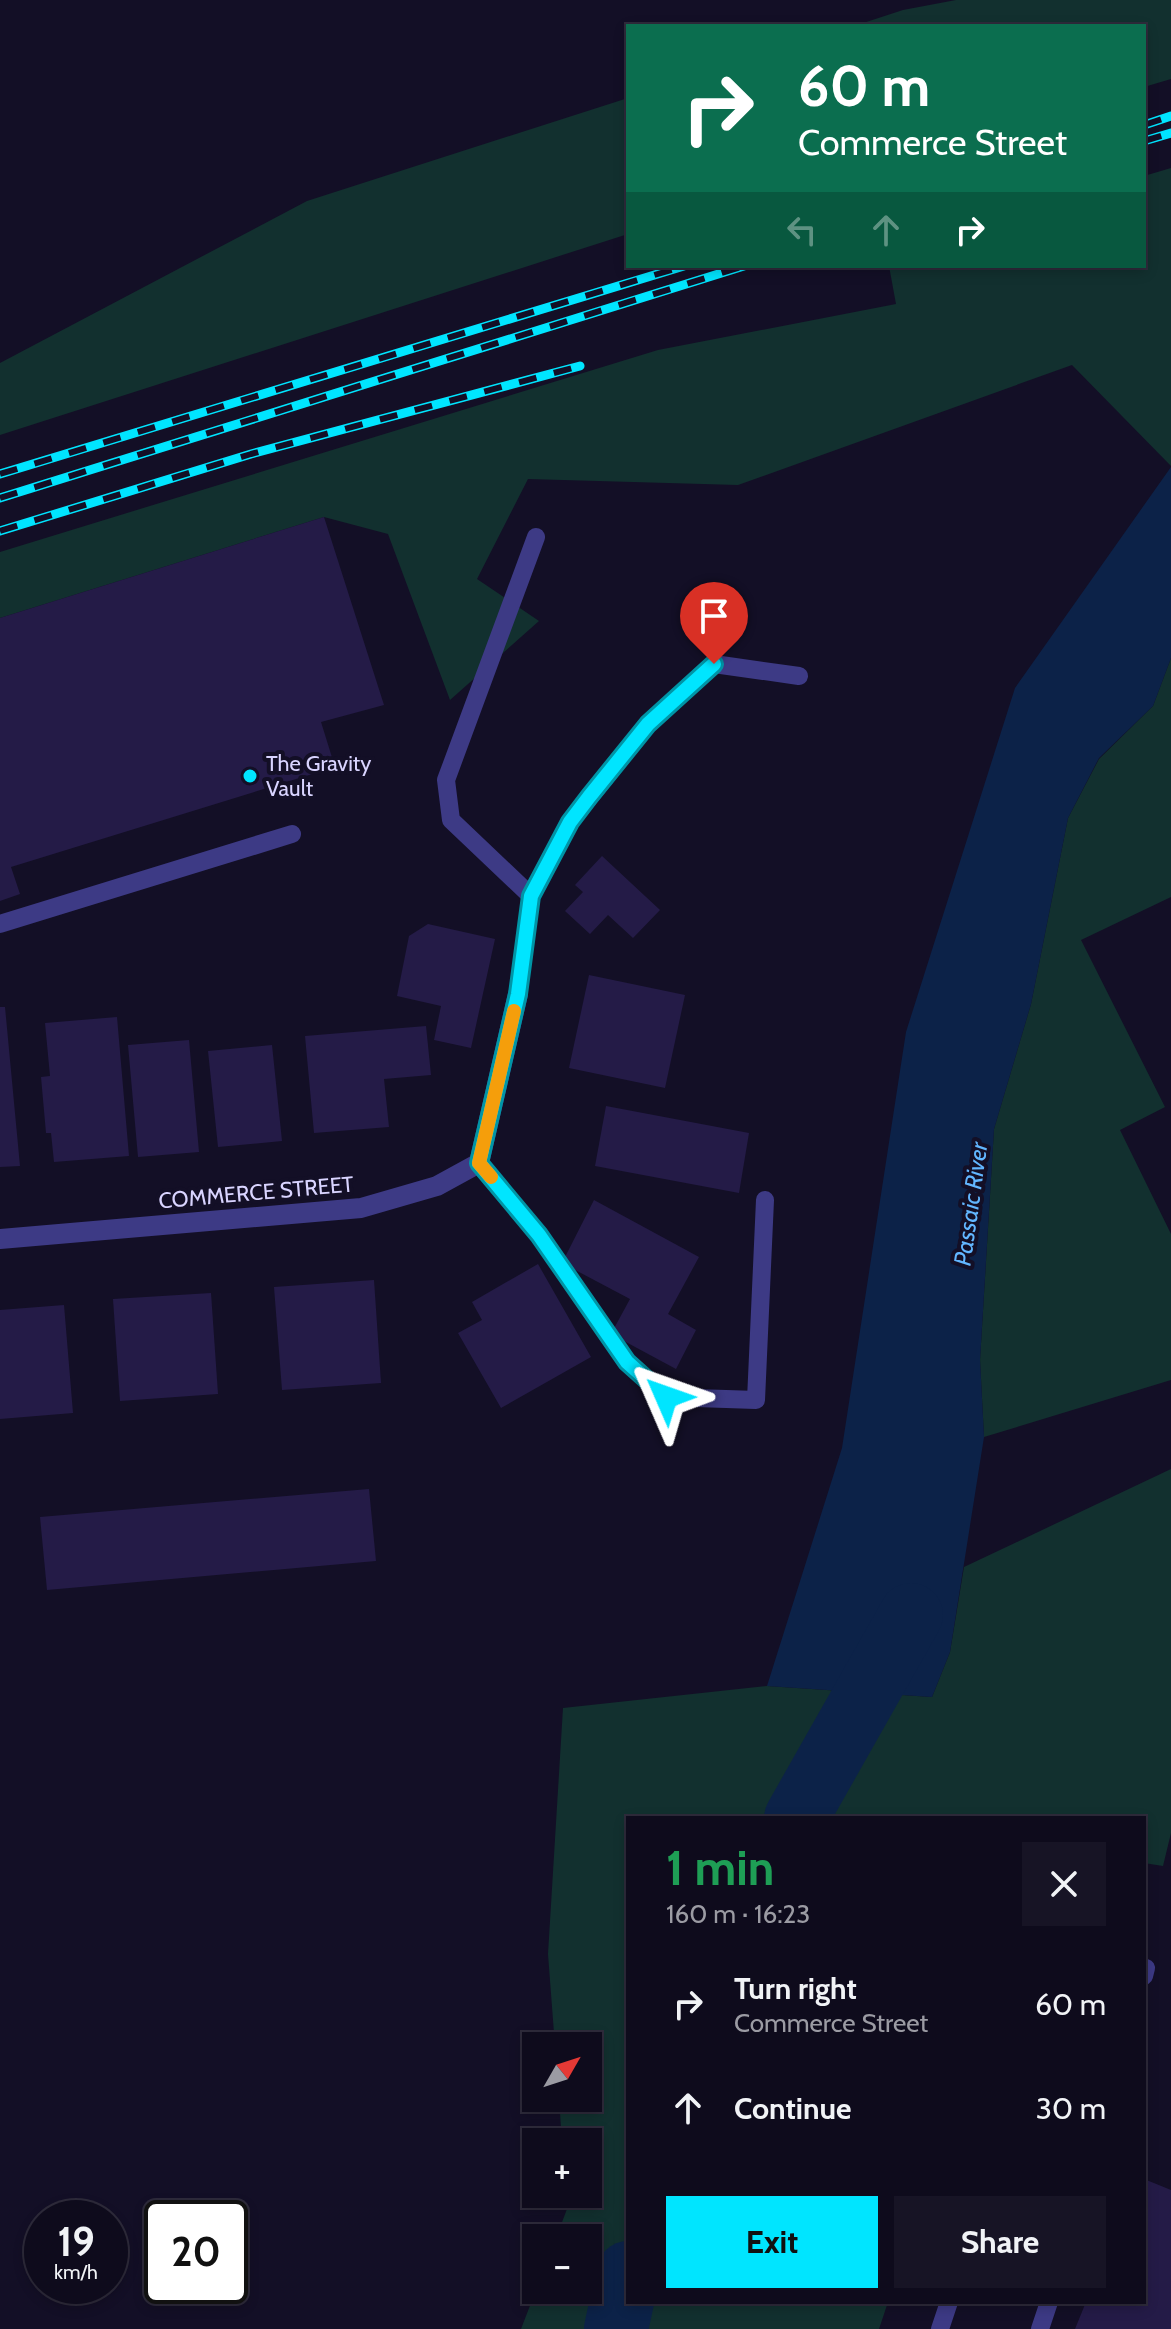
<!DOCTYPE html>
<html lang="en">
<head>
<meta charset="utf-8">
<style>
	:root { --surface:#0e0b1c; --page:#171425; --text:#f1f3f6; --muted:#9b9ba3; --line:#2e2b3b; --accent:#00e5ff }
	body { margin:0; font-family:Cabin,sans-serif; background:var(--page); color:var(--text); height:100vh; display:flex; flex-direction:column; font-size:30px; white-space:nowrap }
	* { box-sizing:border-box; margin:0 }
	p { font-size:26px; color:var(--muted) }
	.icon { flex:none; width:44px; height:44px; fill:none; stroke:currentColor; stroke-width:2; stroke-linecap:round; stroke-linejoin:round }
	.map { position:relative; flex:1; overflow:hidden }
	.drawer { position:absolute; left:626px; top:1816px; width:520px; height:488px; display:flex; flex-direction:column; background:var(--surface); border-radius:0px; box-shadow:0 4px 12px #0003,0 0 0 2px var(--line) }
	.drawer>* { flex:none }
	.guide { position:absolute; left:626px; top:24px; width:520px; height:244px; border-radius:0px; box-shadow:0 4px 12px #0003,0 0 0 2px var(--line); background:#0b6e4f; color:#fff; overflow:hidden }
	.needle { width:52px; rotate:51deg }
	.fabs { position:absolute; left:522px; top:2032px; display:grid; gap:16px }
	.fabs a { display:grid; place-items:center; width:80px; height:80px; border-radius:0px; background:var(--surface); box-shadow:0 4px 12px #0003,0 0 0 2px var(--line); font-size:40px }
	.speed { position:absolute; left:24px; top:2200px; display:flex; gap:16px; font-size:40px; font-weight:700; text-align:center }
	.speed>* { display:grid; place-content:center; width:104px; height:104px; border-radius:50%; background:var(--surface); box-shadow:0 4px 12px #0003,0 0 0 2px var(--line); line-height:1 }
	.speed small { font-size:20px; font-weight:400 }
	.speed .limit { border:4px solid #111; border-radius:12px; background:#fff; color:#111 }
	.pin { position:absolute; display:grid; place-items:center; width:68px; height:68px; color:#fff; margin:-82px -34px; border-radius:50% 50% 50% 0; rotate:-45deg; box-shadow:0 0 8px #0007 }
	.pin .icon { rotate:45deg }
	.me { position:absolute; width:88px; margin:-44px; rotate:313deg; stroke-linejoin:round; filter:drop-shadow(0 0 6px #0008) }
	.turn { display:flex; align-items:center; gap:28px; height:168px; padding:0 40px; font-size:36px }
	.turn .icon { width:104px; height:104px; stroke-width:2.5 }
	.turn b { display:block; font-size:56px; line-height:68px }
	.lanes { display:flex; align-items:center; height:76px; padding:0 40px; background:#0003; justify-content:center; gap:40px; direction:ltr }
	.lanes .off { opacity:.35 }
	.round { display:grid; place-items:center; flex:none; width:84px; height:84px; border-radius:0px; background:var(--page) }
	.summary { display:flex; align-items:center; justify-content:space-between; height:136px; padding:0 40px }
	h1 { font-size:48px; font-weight:800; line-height:60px; color:#1e9e55 }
	.cta { display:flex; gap:16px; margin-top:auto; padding:16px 40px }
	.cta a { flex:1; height:92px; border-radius:0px; background:var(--accent); color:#111; font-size:32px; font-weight:800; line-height:92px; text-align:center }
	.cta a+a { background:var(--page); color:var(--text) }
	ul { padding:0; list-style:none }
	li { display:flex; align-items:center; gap:24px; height:104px; padding:0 40px }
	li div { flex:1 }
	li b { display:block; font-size:30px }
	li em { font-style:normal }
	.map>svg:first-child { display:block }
	.green { fill:#12302f }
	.water { fill:#0c2248 }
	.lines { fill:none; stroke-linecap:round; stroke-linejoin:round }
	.river { stroke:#0c2248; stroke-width:64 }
	.building { fill:#241b47 }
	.lane { stroke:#3d3a85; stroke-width:18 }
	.street { stroke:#3d3a85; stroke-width:20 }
	.rail-casing { stroke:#00e5ff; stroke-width:9 }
	.rail { stroke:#130f26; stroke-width:6; stroke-dasharray:18; stroke-linecap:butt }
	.route-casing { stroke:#0095a6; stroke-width:20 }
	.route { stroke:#00e5ff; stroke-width:14 }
	.slow { stroke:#f59e0b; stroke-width:14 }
	.poi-dot { fill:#00e5ff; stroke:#130f26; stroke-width:3 }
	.labels { text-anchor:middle; stroke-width:8; stroke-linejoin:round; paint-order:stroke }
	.poi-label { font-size:22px; fill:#d9d4ff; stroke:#130f26; text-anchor:start }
	.street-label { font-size:22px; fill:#d9d4ff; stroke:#130f26 }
	.water-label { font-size:24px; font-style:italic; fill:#62b6ff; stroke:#130f26 }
</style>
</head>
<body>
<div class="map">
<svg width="1171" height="2329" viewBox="0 0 1171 2329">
	<rect width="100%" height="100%" fill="#130f26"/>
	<!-- green -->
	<g class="green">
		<polygon points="956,0 1171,0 1171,79 1144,87 1144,26 854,26 903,10"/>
		<polygon points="628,98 628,234 0,435 0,363 307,201"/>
		<polygon points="1171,168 1171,466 1072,365 738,485 528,479 477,579 539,621 450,700 388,534 324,517 0,618 0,552 658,350 896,304 889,266 1144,266 1144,176"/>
		<polygon points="1171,658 1171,897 1081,940 1165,1107 1120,1130 1171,1234 1171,1380 984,1437 980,1360 994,1129 1031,1004 1068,818 1099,759 1153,706"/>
		<polygon points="1171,1469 1171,1833 1163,1866 1144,1863 1144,1818 628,1818 628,2302 888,2302 879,2329 521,2329 536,2290 588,2290 588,2238 556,2238 567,2209 566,2194 588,2194 588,2142 562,2142 559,2098 588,2098 588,2046 555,2046 548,1954 563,1708 767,1686 932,1697 950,1652 964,1567"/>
	</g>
	<!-- water -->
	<polygon class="water" points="1171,467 1171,658 1153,706 1099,758 1068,818 1031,1004 994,1129 980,1360 984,1437 950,1652 932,1697 767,1686 842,1448 906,1032 1015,688"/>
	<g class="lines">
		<!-- river -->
		<g class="river">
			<polyline points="796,1818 911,1615"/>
			<polyline points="616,2329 628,2273"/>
		</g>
	</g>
	<!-- building -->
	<g class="building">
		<polygon points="324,517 384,705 321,722 335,767 11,867 20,894 0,901 0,618"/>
		<polygon points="602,856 660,910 633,938 608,915 590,934 565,911 583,892 575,885"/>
		<polygon points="428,924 495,939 471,1048 434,1040 441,1006 397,996 409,936"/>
		<polygon points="589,975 685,995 665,1088 569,1068"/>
		<polygon points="0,1007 5,1007 20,1166 0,1167"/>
		<polygon points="117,1017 129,1156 54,1162 51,1133 46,1133 41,1077 50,1076 45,1023"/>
		<polygon points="426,1026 431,1075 384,1079 389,1127 314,1133 305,1036"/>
		<polygon points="189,1040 199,1152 138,1157 128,1045"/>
		<polygon points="272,1045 282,1141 218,1147 208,1051"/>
		<polygon points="606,1106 749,1133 739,1193 595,1166"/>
		<polygon points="594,1200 699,1257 668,1314 696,1330 676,1369 611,1334 630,1299 562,1263"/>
		<polygon points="538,1264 591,1357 501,1408 458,1333 482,1320 472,1302"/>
		<polygon points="374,1280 381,1383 282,1390 274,1287"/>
		<polygon points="211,1293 218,1394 120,1401 113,1299"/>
		<polygon points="64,1305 73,1413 0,1419 0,1310"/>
		<polygon points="369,1489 376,1561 47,1590 40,1517"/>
		<polygon points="1144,2179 1171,2190 1171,2329 1075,2329 1086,2302 1144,2302"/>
	</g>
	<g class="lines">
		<!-- lane -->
		<g class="lane">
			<polyline points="531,896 451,820 446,780 536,537"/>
			<polyline points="0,924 292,834"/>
			<polyline points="518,994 531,896 570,822 648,724 714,664 799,676"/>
			<polyline points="479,1163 539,1235 627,1362 666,1397 756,1400 765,1200"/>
			<polyline points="1144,1976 1146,1968"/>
			<polyline points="940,2329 949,2302"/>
			<polyline points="1040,2329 1049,2302"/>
		</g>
		<!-- street -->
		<polyline class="street" points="0,1239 361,1208 437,1186 479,1163 518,994"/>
		<defs>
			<g id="rail">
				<polyline points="1144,125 1171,116"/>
				<polyline points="1144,141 1171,133"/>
				<polyline points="0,474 684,266"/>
				<polyline points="0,498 744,266"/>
				<polyline points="0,531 251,454 580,366"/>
			</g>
		</defs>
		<!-- rail casing -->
		<use href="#rail" class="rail-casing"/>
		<!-- rail -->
		<use href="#rail" class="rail"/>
	</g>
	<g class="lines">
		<defs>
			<polyline id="route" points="666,1397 627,1362 539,1235 479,1163 518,994 531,896 570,822 589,797 648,724 714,664"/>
		</defs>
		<!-- route casing -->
		<use href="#route" class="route-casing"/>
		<!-- route -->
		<use href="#route" class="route"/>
		<!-- slow -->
		<polyline class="slow" points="491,1177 479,1163 514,1011"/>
	</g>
	<!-- markers -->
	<circle class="poi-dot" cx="250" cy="776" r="8"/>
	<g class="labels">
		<!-- poi labels -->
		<g class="poi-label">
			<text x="266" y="771">The Gravity<tspan x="266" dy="25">Vault</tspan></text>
		</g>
		<!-- street labels -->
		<g class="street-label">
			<text transform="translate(256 1192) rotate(-5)" y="8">COMMERCE STREET</text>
		</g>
		<!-- water labels -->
		<g class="water-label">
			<text transform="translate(971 1204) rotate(-82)" y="8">Passaic River</text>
		</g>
	</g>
</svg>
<div class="fabs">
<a><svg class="needle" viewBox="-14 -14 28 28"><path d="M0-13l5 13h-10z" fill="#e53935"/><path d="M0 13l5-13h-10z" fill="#9b9ba3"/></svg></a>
<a>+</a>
<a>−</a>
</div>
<div class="speed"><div>19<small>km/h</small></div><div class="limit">20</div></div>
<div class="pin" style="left:714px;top:664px;background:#d93025"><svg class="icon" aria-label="arrive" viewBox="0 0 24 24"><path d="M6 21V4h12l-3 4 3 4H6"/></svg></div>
<svg class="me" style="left:666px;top:1397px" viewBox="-20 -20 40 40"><path d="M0-17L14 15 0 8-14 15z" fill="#00e5ff" stroke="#fff" stroke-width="4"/></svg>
<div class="guide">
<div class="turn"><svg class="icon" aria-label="right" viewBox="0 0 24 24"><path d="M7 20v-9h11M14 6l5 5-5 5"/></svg><div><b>60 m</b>Commerce Street</div></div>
<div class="lanes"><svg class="icon off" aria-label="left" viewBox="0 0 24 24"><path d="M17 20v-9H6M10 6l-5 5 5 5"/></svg><svg class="icon off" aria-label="ahead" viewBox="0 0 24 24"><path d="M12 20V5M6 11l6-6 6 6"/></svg><svg class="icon" aria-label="right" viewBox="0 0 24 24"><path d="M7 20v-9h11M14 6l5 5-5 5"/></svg></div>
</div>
<section class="drawer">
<div class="summary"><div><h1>1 min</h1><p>160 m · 16:23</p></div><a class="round"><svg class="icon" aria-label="close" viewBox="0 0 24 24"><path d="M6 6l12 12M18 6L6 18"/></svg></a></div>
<ul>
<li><svg class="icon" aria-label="right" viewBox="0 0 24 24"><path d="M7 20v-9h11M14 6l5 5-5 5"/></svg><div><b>Turn right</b><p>Commerce Street</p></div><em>60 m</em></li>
<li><svg class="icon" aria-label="ahead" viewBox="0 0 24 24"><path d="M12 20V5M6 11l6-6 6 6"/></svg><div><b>Continue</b></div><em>30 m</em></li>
</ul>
<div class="cta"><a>Exit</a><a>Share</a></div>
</section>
</div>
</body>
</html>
